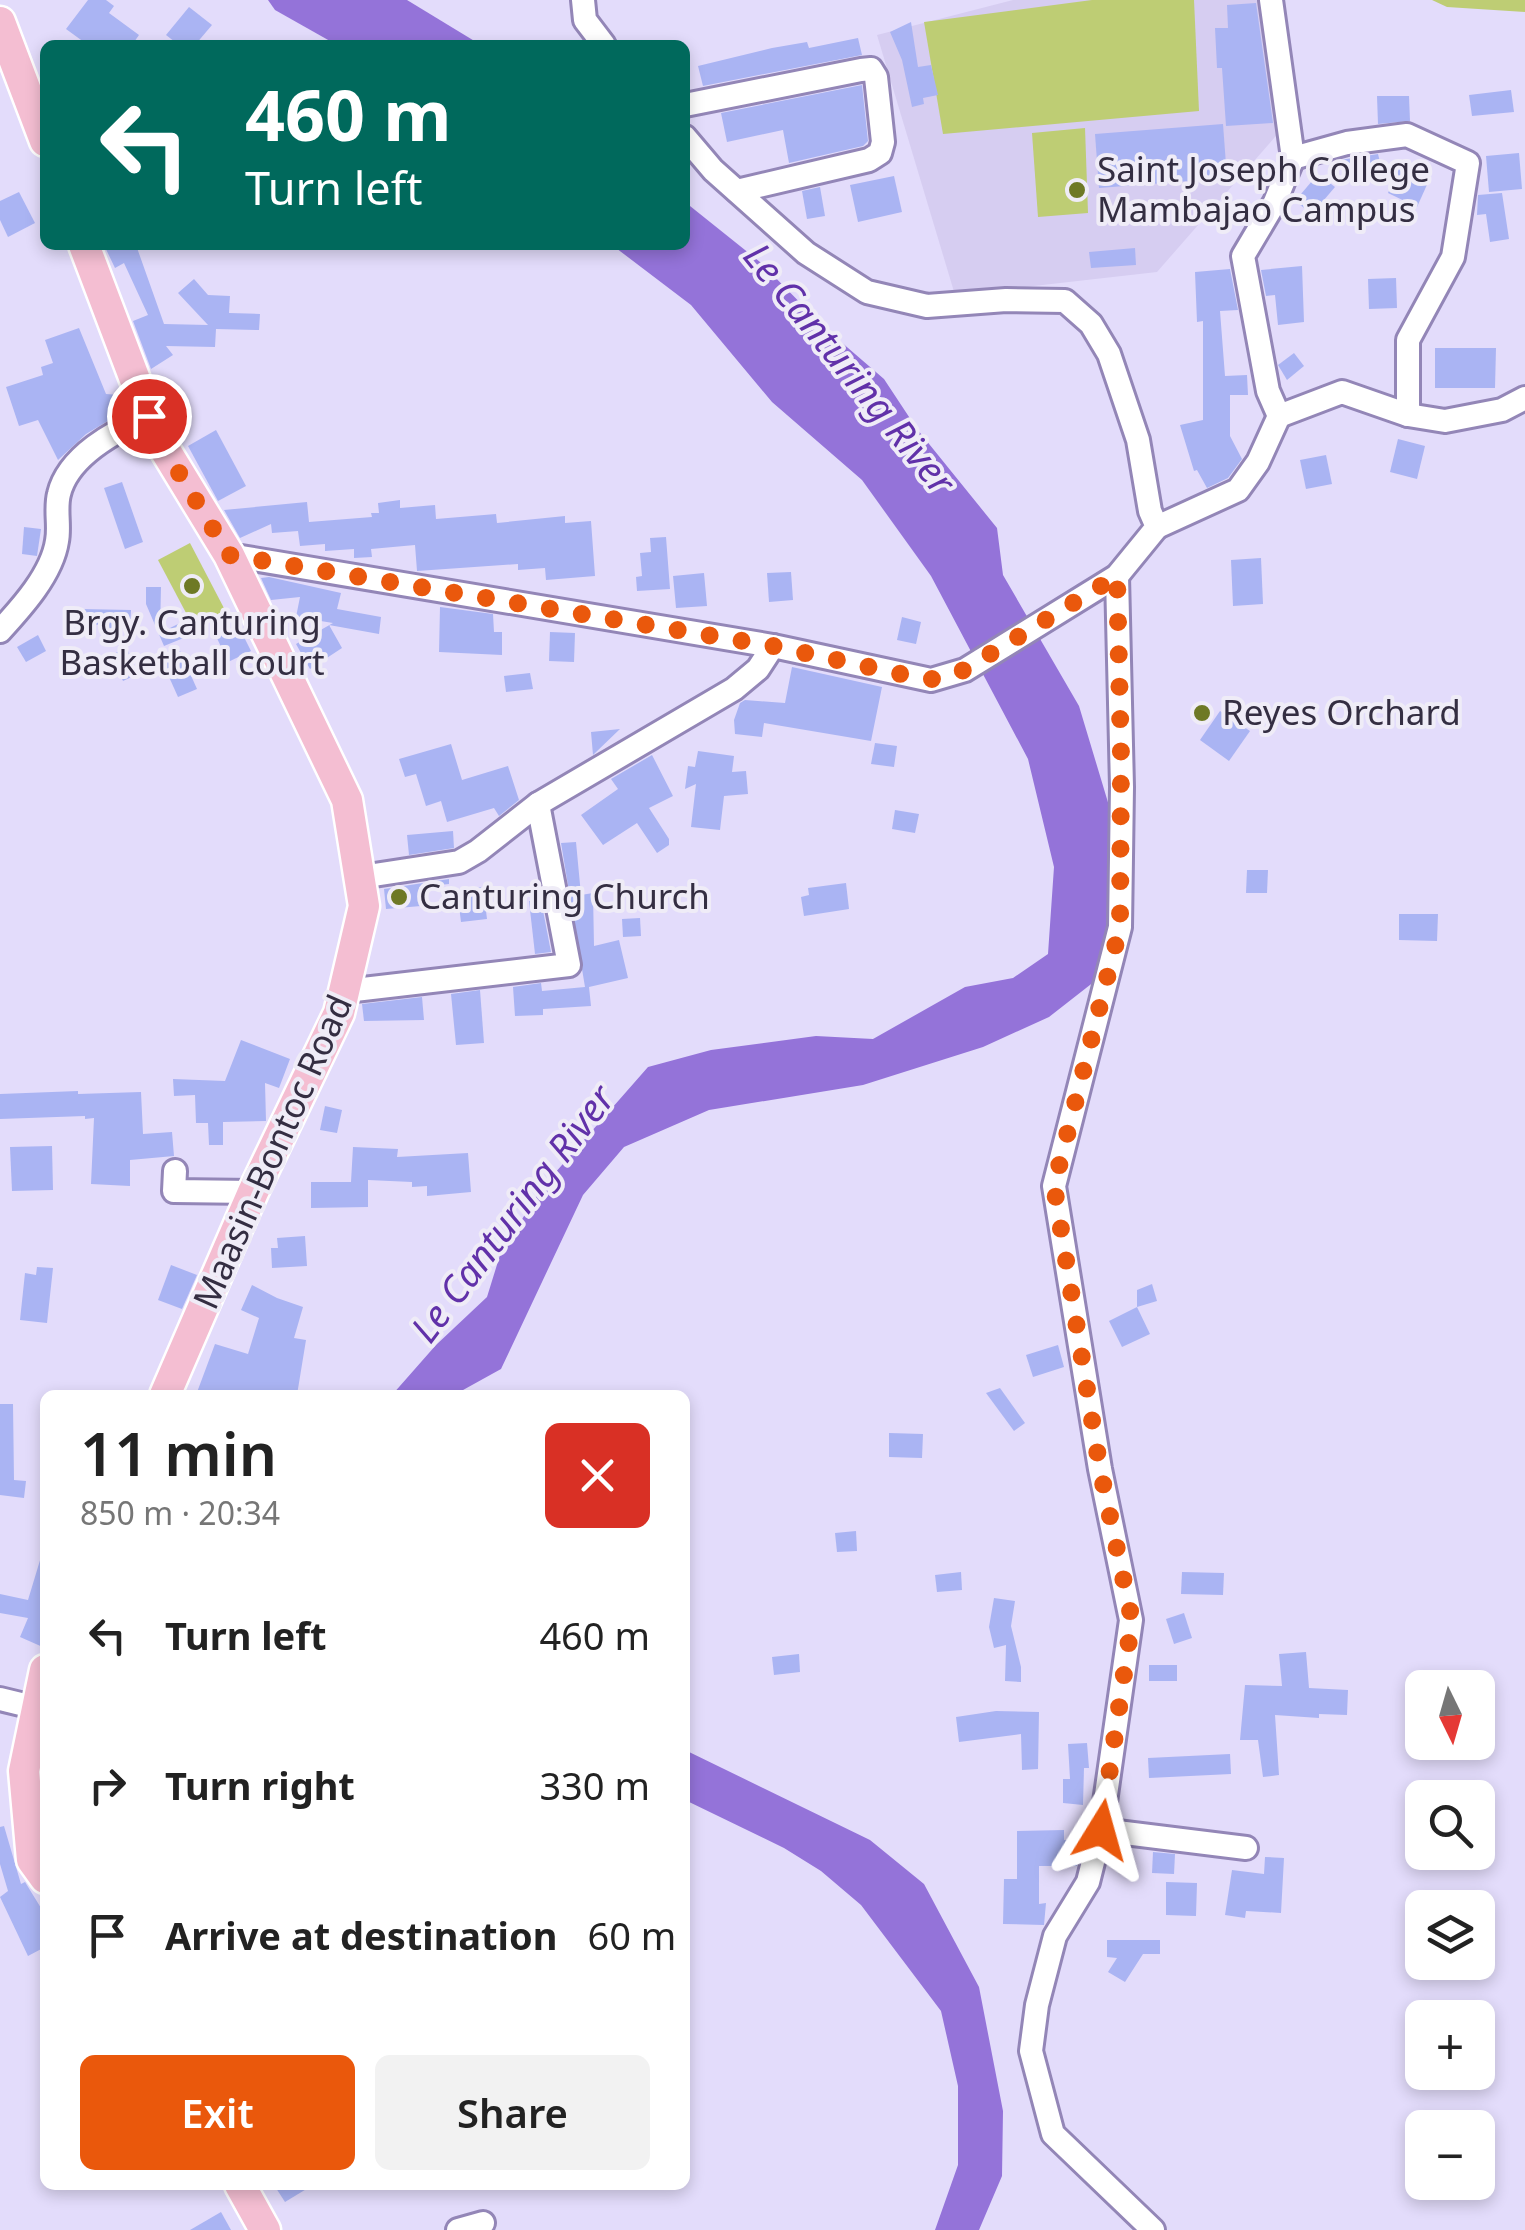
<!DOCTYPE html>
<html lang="en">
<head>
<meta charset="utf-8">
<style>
	:root { --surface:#fff; --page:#f2f2f2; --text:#222; --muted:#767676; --accent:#ea580c }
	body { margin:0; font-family:"Noto Sans",sans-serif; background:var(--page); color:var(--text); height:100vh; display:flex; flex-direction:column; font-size:38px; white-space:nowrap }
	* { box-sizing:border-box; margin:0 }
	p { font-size:32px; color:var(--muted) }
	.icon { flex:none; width:55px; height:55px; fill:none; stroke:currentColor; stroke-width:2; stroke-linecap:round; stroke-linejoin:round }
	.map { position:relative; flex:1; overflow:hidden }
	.panel { position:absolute; left:40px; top:1390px; width:650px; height:800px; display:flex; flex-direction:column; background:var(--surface); border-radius:15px; box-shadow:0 5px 15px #0003 }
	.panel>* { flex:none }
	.guide { position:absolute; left:40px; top:40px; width:650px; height:210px; border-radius:15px; box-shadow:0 5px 15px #0003; background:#00695c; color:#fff; overflow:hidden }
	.needle { width:65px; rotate:175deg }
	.buttons { position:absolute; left:1405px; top:1670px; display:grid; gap:20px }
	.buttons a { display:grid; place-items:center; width:90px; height:90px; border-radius:15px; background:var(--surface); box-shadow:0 5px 15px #0003; font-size:50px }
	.pin { position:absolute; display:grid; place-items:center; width:85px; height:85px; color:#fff; margin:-42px; border:5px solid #fff; border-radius:50%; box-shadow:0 2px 10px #0007 }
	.me { position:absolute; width:110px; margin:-55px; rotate:8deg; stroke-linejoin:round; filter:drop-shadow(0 0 8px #0008) }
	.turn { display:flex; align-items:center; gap:35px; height:210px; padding:0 40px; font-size:45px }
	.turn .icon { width:130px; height:130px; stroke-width:2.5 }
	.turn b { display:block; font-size:70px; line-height:85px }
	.round { display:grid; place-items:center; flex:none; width:105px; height:105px; border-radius:15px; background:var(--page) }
	.summary { display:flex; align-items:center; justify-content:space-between; height:170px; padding:0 40px }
	h1 { font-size:60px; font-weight:600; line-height:75px }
	.primary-button { display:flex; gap:20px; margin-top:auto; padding:20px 40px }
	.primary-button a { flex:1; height:115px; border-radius:15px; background:var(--accent); color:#fff; font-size:40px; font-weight:600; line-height:115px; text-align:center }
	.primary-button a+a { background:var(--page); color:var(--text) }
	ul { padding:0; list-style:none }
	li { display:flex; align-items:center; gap:30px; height:150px; padding:0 40px }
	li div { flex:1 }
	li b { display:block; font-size:38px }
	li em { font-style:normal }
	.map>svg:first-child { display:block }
	.built { fill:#d6cdf1 }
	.green { fill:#becd74 }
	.water { fill:#9473d9 }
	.building { fill:#aab4f3 }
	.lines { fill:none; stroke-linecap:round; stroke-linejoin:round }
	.minor-casing { stroke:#9386b7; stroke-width:28 }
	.major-casing { stroke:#fff; stroke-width:35 }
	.minor { stroke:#fff; stroke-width:22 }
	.major { stroke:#f4bed2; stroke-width:30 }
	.route { stroke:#ea580c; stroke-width:18; stroke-dasharray:0 32.4 }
	.poi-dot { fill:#6e7925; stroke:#efecf7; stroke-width:4 }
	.labels { text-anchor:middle; stroke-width:8; stroke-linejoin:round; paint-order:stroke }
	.poi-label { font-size:35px; fill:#342e42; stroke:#efecf7; text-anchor:start }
	.street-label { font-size:35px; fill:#342e42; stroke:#efecf7 }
	.water-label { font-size:38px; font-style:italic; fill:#6131a9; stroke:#efecf7 }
</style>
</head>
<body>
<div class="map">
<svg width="1525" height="2230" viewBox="0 0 1525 2230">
	<rect width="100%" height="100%" fill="#e3dcfb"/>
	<!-- built -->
	<polygon class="built" points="1013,0 1268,0 1282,129 1157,272 955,295 877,35"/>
	<!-- green -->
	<g class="green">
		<polygon points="1092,0 1194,0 1199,111 943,134 924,22"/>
		<polygon points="1432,0 1525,0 1525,12 1447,7"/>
		<polygon points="1085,128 1088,213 1038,217 1032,133"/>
		<polygon points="190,543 226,612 194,628 158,560"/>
	</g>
	<!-- water -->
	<g class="water">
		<polygon points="268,0 407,0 481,45 337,45 275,10"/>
		<polygon points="685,202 760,262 826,329 884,379 917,429 997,528 1003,575 1079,706 1116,829 1104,974 1049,1017 983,1047 863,1085 709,1110 624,1147 583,1195 501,1369 454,1395 392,1395 436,1345 487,1297 500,1255 540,1190 648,1067 711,1050 816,1036 873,1039 965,987 1013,978 1048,954 1054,867 1028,759 931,576 862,480 772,402 691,305 612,245 685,245"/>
		<polygon points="685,1750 870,1840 924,1884 979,1987 1003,2111 1002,2176 979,2230 935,2230 958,2165 958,2086 941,2011 861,1905 821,1871 784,1848 685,1800"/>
	</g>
	<!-- building -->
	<g class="building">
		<polygon points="88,0 106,0 114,6 109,13 139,35 132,45 88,45 66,29"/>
		<polygon points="1256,3 1273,123 1226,126 1222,68 1217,68 1215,28 1228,28 1227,5"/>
		<polygon points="189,7 212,25 195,45 179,45 166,35"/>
		<polygon points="911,22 918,67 931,65 938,95 923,98 924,104 912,107 902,60 890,32"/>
		<polygon points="858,38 862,55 703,86 698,66 772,48 807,42 809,48"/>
		<polygon points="862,85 868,141 863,146 789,163 783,130 727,142 721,113"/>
		<polygon points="1511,90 1514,112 1472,116 1469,95"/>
		<polygon points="1377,96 1409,96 1410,121 1378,124"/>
		<polygon points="1223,124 1227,178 1099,188 1095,134"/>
		<polygon points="1519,153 1522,189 1489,192 1486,156"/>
		<polygon points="1378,154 1381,166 1343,174 1340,160"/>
		<polygon points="1401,164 1430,178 1417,207 1388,193"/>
		<polygon points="1318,174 1335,187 1312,214 1295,201"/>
		<polygon points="894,176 902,212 858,222 850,185"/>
		<polygon points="820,187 825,216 807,219 802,191"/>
		<polygon points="19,192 35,223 8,237 0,220 0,201"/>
		<polygon points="1502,193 1509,239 1490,242 1486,214 1477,215 1478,195"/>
		<polygon points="104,245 136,245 164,324 208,325 178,293 194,279 208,295 230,296 229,313 260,314 259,330 216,329 215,347 166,346 173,355 151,369 133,321 148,315 124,263 115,268"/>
		<polygon points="1135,248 1136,265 1091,268 1089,252"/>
		<polygon points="1302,266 1304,322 1278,325 1275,295 1266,296 1261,270"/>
		<polygon points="1230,269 1238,310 1220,311 1225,376 1247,375 1248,395 1230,395 1230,436 1242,459 1228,478 1207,488 1197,470 1194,471 1180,425 1203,420 1203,321 1197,322 1195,272"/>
		<polygon points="1396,278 1397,308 1369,309 1368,279"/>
		<polygon points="79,328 106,394 120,395 126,410 86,434 58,460 38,420 19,426 6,387 43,375 41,367 53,363 45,340"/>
		<polygon points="1435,348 1496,348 1495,388 1435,388"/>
		<polygon points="1294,353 1304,366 1287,380 1278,365"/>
		<polygon points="216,430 246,486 218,501 188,446"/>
		<polygon points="1398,439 1425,446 1417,479 1390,472"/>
		<polygon points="1326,455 1332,484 1306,489 1300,460"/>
		<polygon points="122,482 143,542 125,549 104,488"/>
		<polygon points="400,500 400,508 435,505 436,519 496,514 497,523 565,516 565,523 591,521 595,576 546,580 545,568 518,570 518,564 417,571 415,545 371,549 372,557 354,558 354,549 325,551 325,544 300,546 298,531 272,533 271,524 240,538 224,510 307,502 309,522 372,517 371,513 379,513 378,503"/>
		<polygon points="24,527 41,529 37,556 22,554"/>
		<polygon points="666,537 670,589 637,591 636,577 642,576 640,553 651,552 650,538"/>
		<polygon points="1261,558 1263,604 1233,606 1231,560"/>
		<polygon points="791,572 793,600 769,602 767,573"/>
		<polygon points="704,573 707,606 676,608 673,576"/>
		<polygon points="269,577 341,593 337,609 381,617 379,634 329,625 342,648 310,669 296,644 333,623 296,617 300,597 271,600 261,578"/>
		<polygon points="146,587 161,587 160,633 180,623 186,637 164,646 146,604"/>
		<polygon points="440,607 493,614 494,632 502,632 502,655 439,652"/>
		<polygon points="80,609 131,610 130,629 106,628 106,626 79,622"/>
		<polygon points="902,617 921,622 916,644 897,640"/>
		<polygon points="238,625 251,651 228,662 216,636"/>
		<polygon points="550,632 575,633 574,662 549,661"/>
		<polygon points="38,635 46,651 26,662 17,647"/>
		<polygon points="127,648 138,674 123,681 111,655"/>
		<polygon points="180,651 197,689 178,697 161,659"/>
		<polygon points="792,667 882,687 871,741 764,723 762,737 735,734 734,720 740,703 745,700 785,703"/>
		<polygon points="530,673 533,689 506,692 504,676"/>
		<polygon points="1220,711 1250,731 1229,761 1200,740"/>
		<polygon points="620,729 594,754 593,755 591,732"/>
		<polygon points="875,743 897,746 894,767 871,764"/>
		<polygon points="451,744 462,780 508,766 519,800 499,816 494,808 447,822 441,801 426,806 416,774 405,777 399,759"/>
		<polygon points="698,751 734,756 732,772 746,771 748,794 724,796 720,830 691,827 696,784 685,789 688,766 695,767"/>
		<polygon points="652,755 673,796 649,808 669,839 669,845 657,853 637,823 603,845 581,815 618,789 611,779"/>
		<polygon points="895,810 919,814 915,833 892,829"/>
		<polygon points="453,831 454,848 409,855 407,835"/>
		<polygon points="576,842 581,895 593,893 594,946 619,940 628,978 589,987 591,1006 543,1009 543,1015 515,1016 513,987 541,983 542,991 585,987 561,843"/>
		<polygon points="1247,870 1268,870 1267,893 1246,893"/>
		<polygon points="449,879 449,884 419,887 421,906 386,909 384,889"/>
		<polygon points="846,883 849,909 804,916 801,897 809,895 808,888"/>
		<polygon points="483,887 487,919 461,922 457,890"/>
		<polygon points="541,900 551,952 535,954 529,901"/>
		<polygon points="1399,914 1438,914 1437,941 1399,940"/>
		<polygon points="640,918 641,936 623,937 622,919"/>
		<polygon points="480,990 484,1043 456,1045 451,994"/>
		<polygon points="422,997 424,1020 364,1021 362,1004"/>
		<polygon points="241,1040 290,1059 279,1088 265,1083 266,1121 223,1122 223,1145 209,1145 208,1123 196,1123 195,1095 174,1096 173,1079 225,1081"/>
		<polygon points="78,1091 78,1094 141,1092 143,1134 172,1132 174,1156 130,1160 130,1186 91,1184 94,1118 85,1119 85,1116 0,1119 0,1094"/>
		<polygon points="325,1106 342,1110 337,1133 320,1130"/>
		<polygon points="52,1146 53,1190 12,1191 10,1147"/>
		<polygon points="353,1147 398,1149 397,1157 468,1153 471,1192 427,1196 427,1186 412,1187 412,1182 368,1180 368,1207 311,1208 311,1182 351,1182"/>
		<polygon points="305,1236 307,1266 272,1268 271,1248 278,1248 277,1238"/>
		<polygon points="171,1265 197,1275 182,1309 158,1300"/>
		<polygon points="37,1267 53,1268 47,1323 20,1320 25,1273 36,1275"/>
		<polygon points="1152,1284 1157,1301 1137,1307 1137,1290"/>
		<polygon points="252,1285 277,1298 303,1307 294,1338 306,1340 297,1395 196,1395 215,1344 248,1354 259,1318 241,1310"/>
		<polygon points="1137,1307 1150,1334 1122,1347 1109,1321"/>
		<polygon points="1058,1345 1064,1367 1033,1377 1026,1355"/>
		<polygon points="1000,1388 1025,1423 1014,1431 986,1393"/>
		<polygon points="0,1404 13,1404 14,1480 26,1481 24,1498 0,1495"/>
		<polygon points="889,1433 923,1434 922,1458 889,1457"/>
		<polygon points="856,1531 857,1551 837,1552 835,1533"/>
		<polygon points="41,1557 45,1558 45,1648 20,1637 28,1618 0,1613 0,1594 28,1600"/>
		<polygon points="961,1572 962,1590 937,1592 935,1575"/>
		<polygon points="1182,1572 1224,1573 1223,1595 1181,1594"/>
		<polygon points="994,1598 1015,1601 1011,1626 1021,1667 1021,1682 1005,1681 1006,1645 994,1648 989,1627"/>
		<polygon points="1184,1613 1192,1638 1174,1644 1166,1619"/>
		<polygon points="1306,1652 1309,1688 1348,1690 1347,1715 1319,1714 1319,1718 1275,1715 1279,1775 1263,1777 1258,1740 1240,1740 1245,1685 1282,1686 1279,1654"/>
		<polygon points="799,1654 800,1672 774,1675 772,1657"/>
		<rect x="1149" y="1665" width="28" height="16"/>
		<polygon points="996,1711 1039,1712 1038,1769 1022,1770 1021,1734 959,1742 956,1717"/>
		<polygon points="1087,1743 1089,1768 1084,1768 1083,1805 1063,1803 1063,1779 1070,1779 1068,1744"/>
		<polygon points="1230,1754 1231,1774 1149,1778 1148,1758"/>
		<polygon points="4,1826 21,1884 25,1882 41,1908 45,1906 45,1947 28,1956 0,1897 8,1891 0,1864 0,1827"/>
		<polygon points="1064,1830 1064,1840 1083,1840 1077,1866 1039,1866 1039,1904 1046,1903 1044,1925 1003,1924 1004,1879 1017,1879 1017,1831"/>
		<polygon points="1153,1852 1175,1854 1174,1874 1152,1873"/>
		<polygon points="1265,1857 1284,1858 1281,1913 1246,1911 1245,1918 1225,1915 1232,1870 1264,1874"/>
		<polygon points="1166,1882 1197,1883 1196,1916 1166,1915"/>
		<polygon points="1107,1940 1160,1940 1160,1954 1143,1954 1125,1982 1108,1972 1117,1958 1107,1957"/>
		<polygon points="274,2185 313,2185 285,2202"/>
		<polygon points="221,2212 231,2230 190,2230"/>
	</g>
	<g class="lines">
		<defs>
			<g id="minor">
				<polyline points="583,0 585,20 604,45"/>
				<polyline points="1271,0 1293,158 1275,202 1243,256 1268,391 1279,416"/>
				<polyline points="685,105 861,70 871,69 876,77 883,142 880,153 869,160 737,191"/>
				<polyline points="1293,158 1347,143 1407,135 1468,163 1453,257 1408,340 1408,415"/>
				<polyline points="1279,416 1342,392 1408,415 1445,421 1502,410 1525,398"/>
				<polyline points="1157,527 1238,490 1258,462 1279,416"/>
				<polyline points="229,555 773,646 931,680 965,670 1117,576 1157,527 1150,511 1138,440 1109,354 1091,324 1065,301 1006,300 927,306 867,292 806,253 713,170 685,137"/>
				<polyline points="1117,576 1122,787 1120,927 1054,1186 1100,1469 1131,1620 1101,1830 1088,1882 1055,1936 1037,2005 1031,2051 1053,2134 1153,2230"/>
				<path d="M 0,631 C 22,607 52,574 57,541 C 60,526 55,509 59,494 C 68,456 115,431 149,416"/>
				<polyline points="361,877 459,862 478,851 538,804 734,689 758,669 773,646"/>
				<polyline points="346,991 569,965 538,804"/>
				<polyline points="175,1171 174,1191 253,1192"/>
				<polyline points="0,1699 37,1708"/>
				<polyline points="1101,1830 1246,1848"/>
				<polyline points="458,2230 483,2223"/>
			</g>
			<g id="major">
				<polyline points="0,22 45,141"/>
				<polyline points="84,245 156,435 229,555 347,800 364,906 339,1013 253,1192 165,1395"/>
				<polyline points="45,1670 24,1771 32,1860 45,1878"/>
				<polyline points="240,2185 265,2230"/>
			</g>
		</defs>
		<!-- minor casing -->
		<use href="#minor" class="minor-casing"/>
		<!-- major casing -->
		<use href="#major" class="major-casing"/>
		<!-- minor -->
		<use href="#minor" class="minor"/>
		<!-- major -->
		<use href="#major" class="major"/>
	</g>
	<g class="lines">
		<!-- route -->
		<polyline class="route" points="149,416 156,435 229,555 773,646 924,679 941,679 964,670 1117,576 1121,756 1120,927 1054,1186 1100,1469 1132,1620 1101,1830"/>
	</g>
	<!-- markers -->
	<g class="poi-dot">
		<circle cx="1077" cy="190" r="10"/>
		<circle cx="192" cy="586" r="10"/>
		<circle cx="1202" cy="713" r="10"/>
		<circle cx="399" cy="897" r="10"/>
	</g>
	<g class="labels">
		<!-- poi labels -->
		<g class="poi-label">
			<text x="1097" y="182">Saint Joseph College<tspan x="1097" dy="40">Mambajao Campus</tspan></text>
			<text x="192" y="635" text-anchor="middle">Brgy. Canturing<tspan x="192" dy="40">Basketball court</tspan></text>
			<text x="1222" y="725">Reyes Orchard</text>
			<text x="419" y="909">Canturing Church</text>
		</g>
		<!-- street labels -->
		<g class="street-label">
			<text transform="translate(273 1152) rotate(-66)" y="12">Maasin-Bontoc Road</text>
		</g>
		<!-- water labels -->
		<g class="water-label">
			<text transform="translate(849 369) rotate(51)" y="13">Le Canturing River</text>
			<text transform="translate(513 1214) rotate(-53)" y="13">Le Canturing River</text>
		</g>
	</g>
</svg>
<div class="buttons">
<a><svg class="needle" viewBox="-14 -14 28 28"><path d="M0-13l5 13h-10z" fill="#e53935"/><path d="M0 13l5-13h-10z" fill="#767676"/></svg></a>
<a><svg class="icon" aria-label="search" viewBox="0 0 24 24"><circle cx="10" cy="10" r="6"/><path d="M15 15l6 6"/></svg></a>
<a><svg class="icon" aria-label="layers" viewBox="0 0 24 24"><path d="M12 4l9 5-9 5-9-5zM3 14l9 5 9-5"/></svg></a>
<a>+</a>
<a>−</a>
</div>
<div class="pin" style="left:149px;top:416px;background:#d93025"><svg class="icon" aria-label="arrive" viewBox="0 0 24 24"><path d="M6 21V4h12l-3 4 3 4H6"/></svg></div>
<svg class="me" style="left:1101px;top:1830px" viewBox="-20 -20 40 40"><path d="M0-17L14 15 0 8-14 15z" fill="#ea580c" stroke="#fff" stroke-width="4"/></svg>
<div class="guide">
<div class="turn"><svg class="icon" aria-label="left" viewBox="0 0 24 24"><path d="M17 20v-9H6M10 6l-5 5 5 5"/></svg><div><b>460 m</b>Turn left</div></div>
</div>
<section class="panel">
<div class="summary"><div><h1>11 min</h1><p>850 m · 20:34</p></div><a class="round" style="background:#d93025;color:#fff"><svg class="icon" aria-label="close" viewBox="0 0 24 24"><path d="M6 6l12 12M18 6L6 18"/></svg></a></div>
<ul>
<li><svg class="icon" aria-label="left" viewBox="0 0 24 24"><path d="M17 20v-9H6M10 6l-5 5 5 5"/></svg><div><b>Turn left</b></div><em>460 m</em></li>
<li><svg class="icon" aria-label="right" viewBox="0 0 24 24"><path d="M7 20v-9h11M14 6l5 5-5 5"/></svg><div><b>Turn right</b></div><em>330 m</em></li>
<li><svg class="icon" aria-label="arrive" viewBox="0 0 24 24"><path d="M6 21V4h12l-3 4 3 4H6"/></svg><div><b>Arrive at destination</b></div><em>60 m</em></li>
</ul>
<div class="primary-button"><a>Exit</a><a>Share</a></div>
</section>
</div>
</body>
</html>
